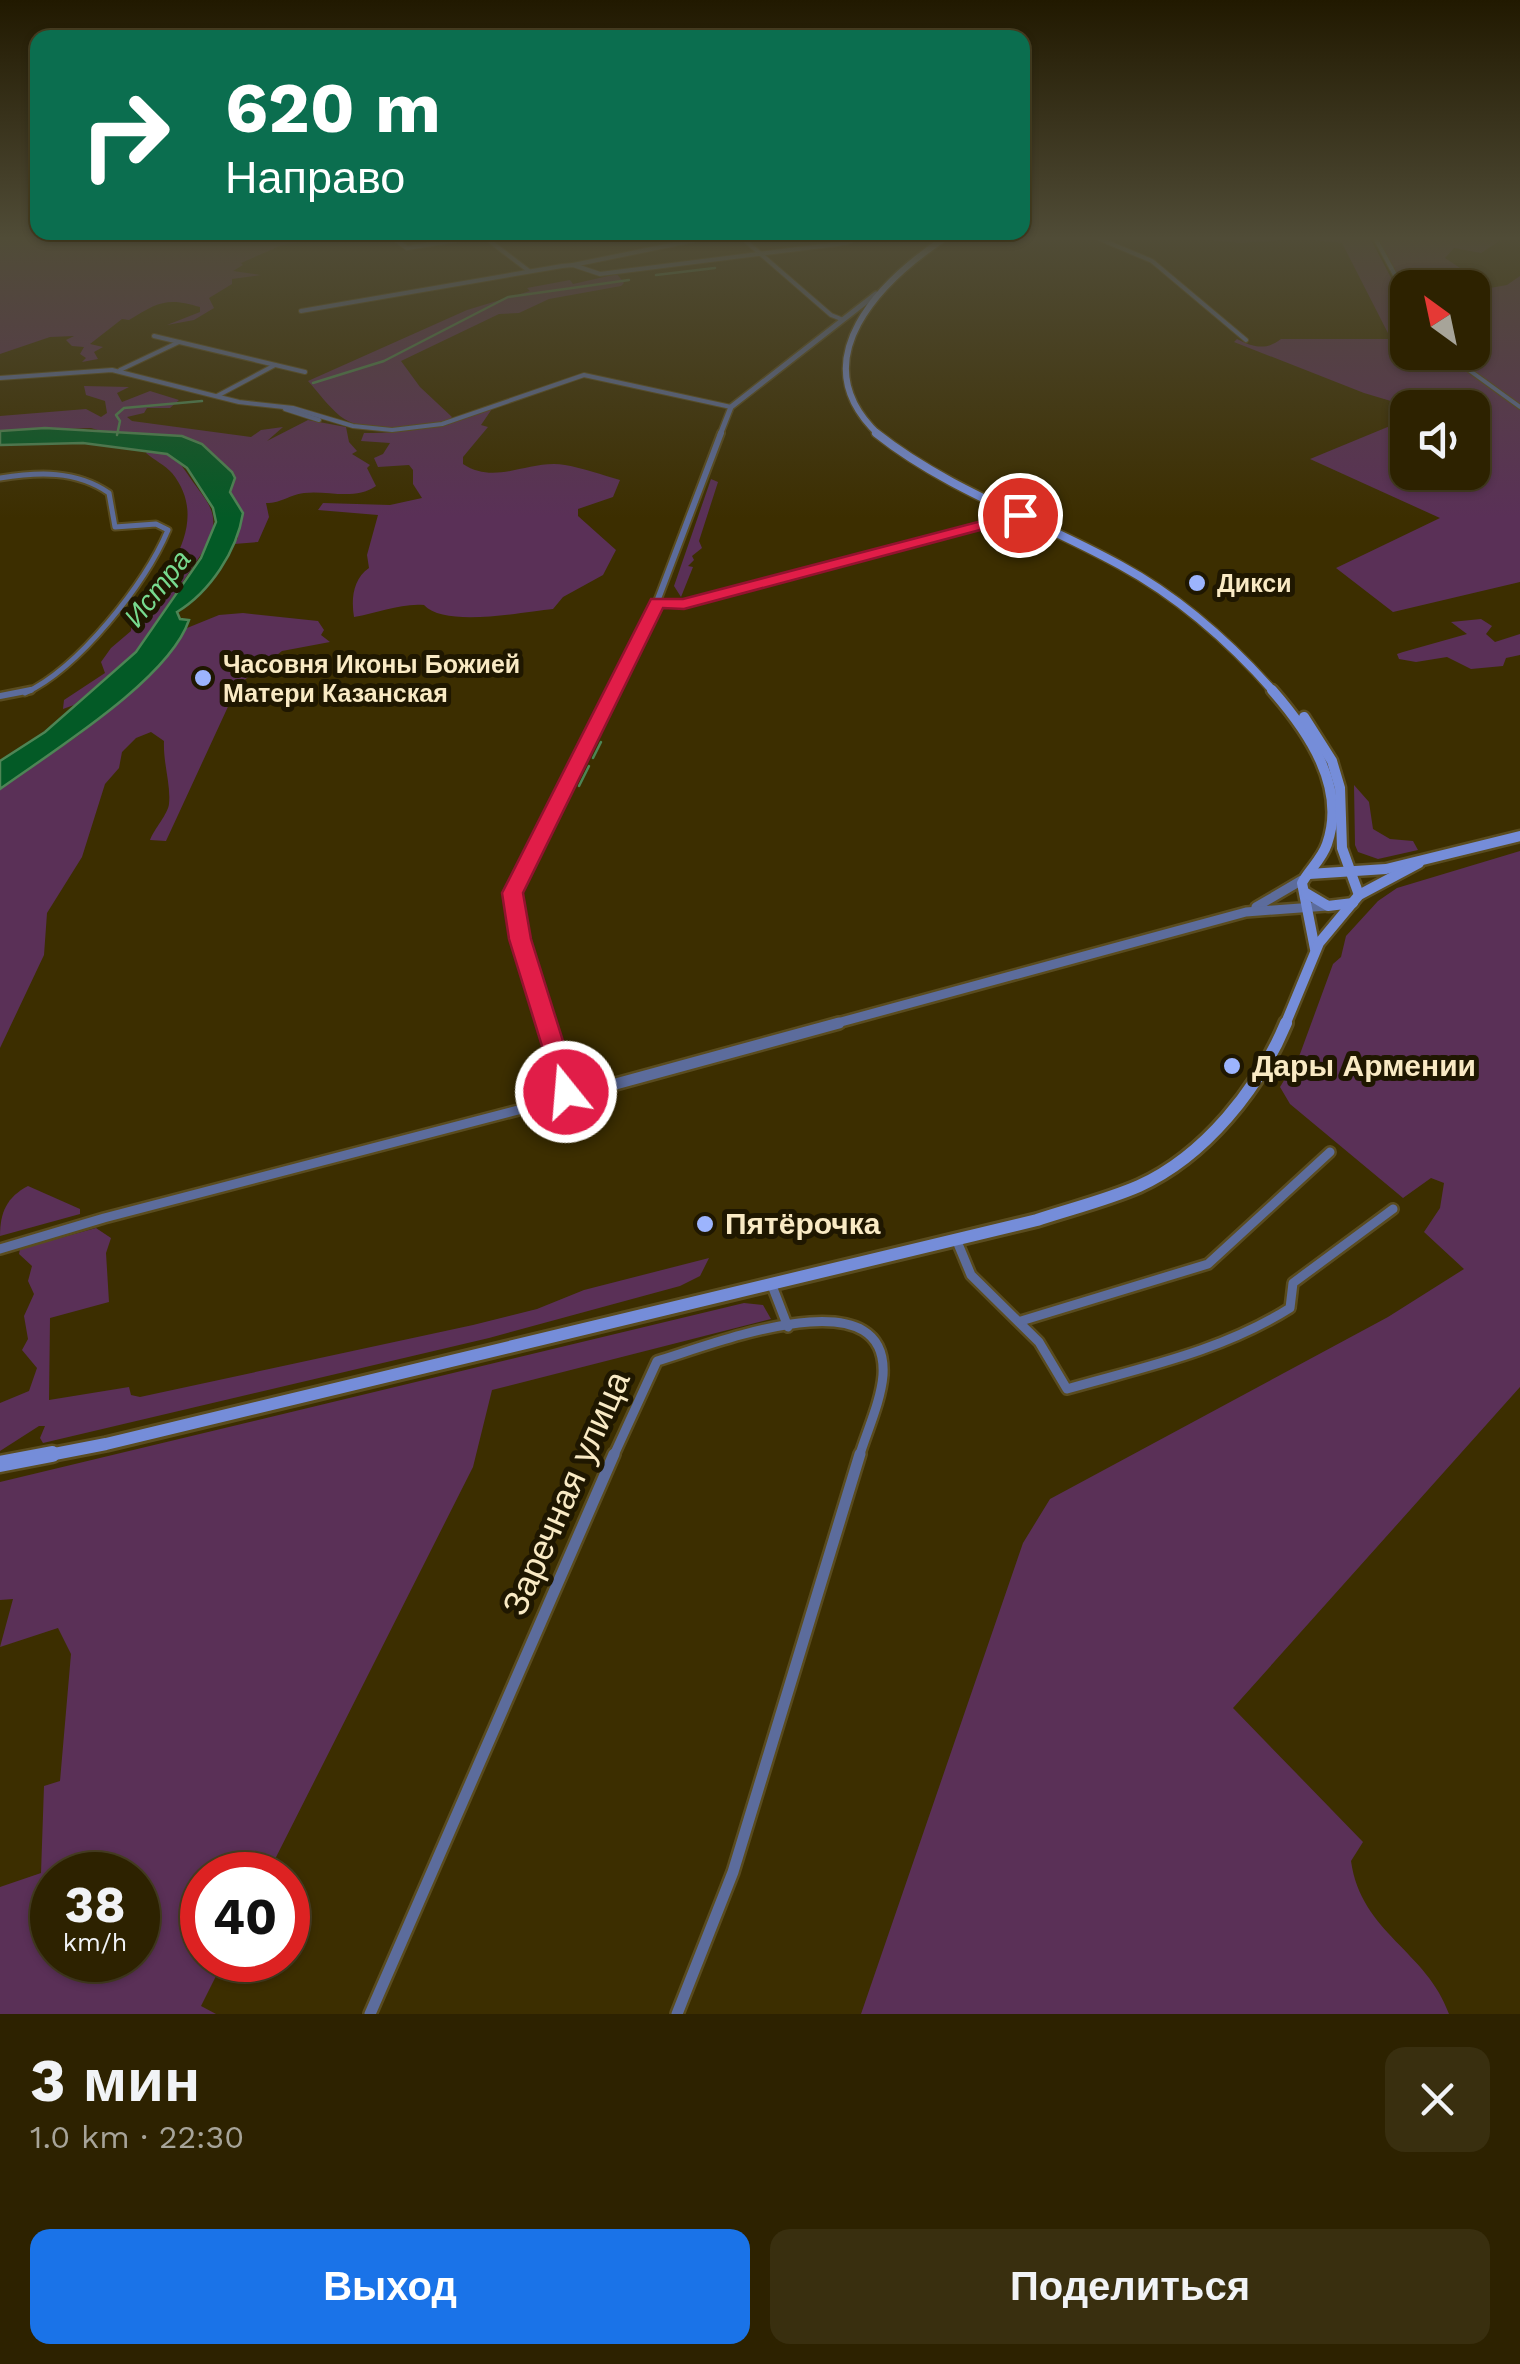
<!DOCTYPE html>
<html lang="ru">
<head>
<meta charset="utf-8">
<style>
	:root { --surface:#2d2200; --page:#392f0f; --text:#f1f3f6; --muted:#a7a499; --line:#483f22; --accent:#1a73e8 }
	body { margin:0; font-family:"Work Sans",sans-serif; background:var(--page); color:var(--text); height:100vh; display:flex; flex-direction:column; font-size:38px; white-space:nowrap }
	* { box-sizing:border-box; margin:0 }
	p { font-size:32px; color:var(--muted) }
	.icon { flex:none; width:55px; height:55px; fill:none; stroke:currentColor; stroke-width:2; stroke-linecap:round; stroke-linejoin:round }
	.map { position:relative; height:2014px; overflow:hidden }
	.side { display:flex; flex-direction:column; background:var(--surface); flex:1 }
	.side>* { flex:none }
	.banner { position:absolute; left:30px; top:30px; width:1000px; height:210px; border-radius:20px; box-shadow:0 2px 8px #0004,0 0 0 2px var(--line); background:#0b6e4f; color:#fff; overflow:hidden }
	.needle { width:65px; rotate:327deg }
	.fabs { position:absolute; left:1390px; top:270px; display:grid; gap:20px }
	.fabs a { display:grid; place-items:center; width:100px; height:100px; border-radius:20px; background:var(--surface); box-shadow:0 2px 8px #0004,0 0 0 2px var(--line); font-size:50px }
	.speed { position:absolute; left:30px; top:1852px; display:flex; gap:20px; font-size:50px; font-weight:700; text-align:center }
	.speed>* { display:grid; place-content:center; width:130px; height:130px; border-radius:50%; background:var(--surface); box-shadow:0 2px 8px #0004,0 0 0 2px var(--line); line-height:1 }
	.speed small { font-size:25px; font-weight:400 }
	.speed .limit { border:15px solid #d22; background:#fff; color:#111 }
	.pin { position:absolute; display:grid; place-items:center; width:85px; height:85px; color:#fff; margin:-42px; border:5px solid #fff; border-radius:50%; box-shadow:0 2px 10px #0007 }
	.me { position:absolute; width:110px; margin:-55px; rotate:343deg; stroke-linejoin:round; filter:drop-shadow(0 0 8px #0008) }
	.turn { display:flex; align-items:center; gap:35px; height:210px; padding:0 30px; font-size:45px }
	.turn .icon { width:130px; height:130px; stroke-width:2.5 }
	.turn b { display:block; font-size:70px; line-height:85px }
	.round { display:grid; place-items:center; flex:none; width:105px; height:105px; border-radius:20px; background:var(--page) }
	.overview { display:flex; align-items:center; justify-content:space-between; height:170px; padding:0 30px }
	h1 { font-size:60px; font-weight:700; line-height:75px }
	.primary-button { display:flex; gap:20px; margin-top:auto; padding:20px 30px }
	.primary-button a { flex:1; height:115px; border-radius:20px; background:var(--accent); color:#fff; font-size:40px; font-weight:700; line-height:115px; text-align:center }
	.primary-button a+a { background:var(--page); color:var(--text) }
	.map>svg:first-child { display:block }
	.green { fill:#5a3057; fill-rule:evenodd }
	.water { fill:#035a26; stroke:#4d8555; stroke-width:2.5 }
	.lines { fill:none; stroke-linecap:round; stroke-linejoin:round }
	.stream { stroke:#4d8555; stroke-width:2.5 }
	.minor-far4-casing { stroke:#5a4c1f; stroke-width:6 }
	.minor-far3-casing { stroke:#5a4c1f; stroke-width:9 }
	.minor-far2-casing { stroke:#5a4c1f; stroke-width:11 }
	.minor-far1-casing { stroke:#5a4c1f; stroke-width:14 }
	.minor-casing { stroke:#5a4c1f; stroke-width:16 }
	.tertiary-far3-casing { stroke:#5a4c1f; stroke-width:8 }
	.tertiary-far2-casing { stroke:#5a4c1f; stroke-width:10 }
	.tertiary-far1-casing { stroke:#5a4c1f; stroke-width:14 }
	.tertiary-casing { stroke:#5a4c1f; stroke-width:16 }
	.secondary-far4-casing { stroke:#5a4c1f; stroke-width:9 }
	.secondary-far3-casing { stroke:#5a4c1f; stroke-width:11 }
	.secondary-far2-casing { stroke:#5a4c1f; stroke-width:15 }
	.secondary-far1-casing { stroke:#5a4c1f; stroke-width:18 }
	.secondary-casing { stroke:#5a4c1f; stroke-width:21 }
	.minor-far4 { stroke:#5c6c9c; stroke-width:4 }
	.minor-far3 { stroke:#5c6c9c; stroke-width:5 }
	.minor-far2 { stroke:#5c6c9c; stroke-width:6 }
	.minor-far1 { stroke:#5c6c9c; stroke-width:9 }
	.minor { stroke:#5c6c9c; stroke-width:11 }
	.tertiary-far3 { stroke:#5c6c9c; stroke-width:5 }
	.tertiary-far2 { stroke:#5c6c9c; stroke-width:6 }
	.tertiary-far1 { stroke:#5c6c9c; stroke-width:9 }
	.tertiary { stroke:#5c6c9c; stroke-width:11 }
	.secondary-far4 { stroke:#758dd9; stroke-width:6 }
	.secondary-far3 { stroke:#758dd9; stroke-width:8 }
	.secondary-far2 { stroke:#758dd9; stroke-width:10 }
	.secondary-far1 { stroke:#758dd9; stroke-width:12 }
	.secondary { stroke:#758dd9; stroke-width:16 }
	.route { fill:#e11d48; stroke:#92132f; stroke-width:2.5 }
	.poi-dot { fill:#9cb4fd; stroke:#1f1700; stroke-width:4 }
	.labels { text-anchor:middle; stroke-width:10; stroke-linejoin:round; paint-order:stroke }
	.far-poi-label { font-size:25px; font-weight:bold; fill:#f9eac4; stroke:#1f1700; text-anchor:start }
	.far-water-label { font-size:28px; font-style:italic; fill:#77da8e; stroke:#1f1700 }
	.poi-label { font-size:30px; font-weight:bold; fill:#f9eac4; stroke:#1f1700; text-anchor:start }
	.near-street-label { font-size:35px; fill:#f9eac4; stroke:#1f1700 }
</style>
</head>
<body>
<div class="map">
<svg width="1520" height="2014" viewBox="0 0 1520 2014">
	<rect width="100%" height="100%" fill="#3c2e00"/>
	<!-- green -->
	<g class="green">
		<path d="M 0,236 L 344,236 L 282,245 L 241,263 L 243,265 L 233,271 L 261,275 L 232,279 L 232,284 L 209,298 L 214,308 L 194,320 L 167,325 L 200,312 L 200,307 C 167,297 158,302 129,320 L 122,319 L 90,344 L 103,347 L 94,352 L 98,359 L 82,362 L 86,358 L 80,354 L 84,347 L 72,346 L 66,340 L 74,336 L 50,337 L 0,354 Z"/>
		<path d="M 1166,236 L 1369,236 L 1407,308 L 1408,352 L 1440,353 L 1520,409 L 1520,582 L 1393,612 L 1336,568 L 1440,518 L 1310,459 L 1407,419 L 1408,472 L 1472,472 L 1472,408 L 1411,407 L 1364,393 L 1234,342 L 1237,339 C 1252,347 1266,351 1281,339 L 1391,339 L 1342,243 L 1303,239 L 1240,243 Z"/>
		<polygon points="1377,236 1507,236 1481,253 1454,248 1445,258 1490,288 1507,285 1520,276 1520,405 1448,353 1472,352 1472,288 1408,288 1407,294"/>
		<path d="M 617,274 L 624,283 L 621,286 L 549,299 L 519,313 L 499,314 L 401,361 L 420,387 L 452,417 L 449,420 C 419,428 366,437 340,416 C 328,406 318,392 308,381 L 467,310 L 530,291 L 527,288 L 570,280 L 573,284 Z"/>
		<path d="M 84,386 L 129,387 L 117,393 L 122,402 L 150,391 L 179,400 L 170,408 L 147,408 L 144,413 L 127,417 L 132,421 L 251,437 L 261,430 L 283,427 L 267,441 L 308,420 L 346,427 L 349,442 L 357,451 L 352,454 L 370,465 L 367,468 L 376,486 C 354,501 328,490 304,493 C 288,495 283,503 266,503 L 269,517 L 258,542 L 234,544 L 238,538 L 230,492 L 232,472 L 202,444 L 182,436 L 108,433 L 91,428 L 0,431 L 0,416 L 86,409 L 101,417 L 107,413 L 105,401 L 86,395 Z"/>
		<path d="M 494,406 L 481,425 L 488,427 L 463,457 L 463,464 C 496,486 529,459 565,465 C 583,468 602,475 620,480 L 613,497 L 578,509 L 578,516 L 616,550 L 603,575 L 563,597 L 553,609 C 522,612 445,628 424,605 C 401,603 378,613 354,617 C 351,599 353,579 369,568 L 367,555 L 378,515 L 318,510 L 323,503 L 390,505 L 422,498 L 413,484 L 413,470 L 409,465 L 378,467 L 374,458 L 383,454 L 390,443 L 361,441 L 364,433 C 411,433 451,426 494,406 Z"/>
		<path d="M 150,449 C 178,457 178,460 193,482 C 209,504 219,513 210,541 L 136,652 L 74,705 L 63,709 L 64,700 L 105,673 L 101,662 L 111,648 L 131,631 L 131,626 L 149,617 L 142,615 L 144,609 C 172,567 209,519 172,473 C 165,465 154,460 146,453 Z"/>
		<polygon points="711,479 718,482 699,541 702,548 692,556 694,560 688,566 693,567 681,597 674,586"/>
		<path d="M 243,613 L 318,621 L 324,630 L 321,635 L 330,642 L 282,651 L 238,685 L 166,841 L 150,840 C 154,829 168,814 169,804 C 171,784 163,764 164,741 L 151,732 L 136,738 L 122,752 L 119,768 L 105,784 L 82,857 L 47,913 L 44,955 L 0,1048 L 0,789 L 79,735 L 162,662 L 187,628 L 219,615 Z"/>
		<polygon points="1481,619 1492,626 1486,634 1495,642 1520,634 1520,655 1506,658 1503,666 1471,669 1447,657 1416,662 1399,659 1397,654 1403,652 1467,634 1451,622"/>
		<polygon points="1354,785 1369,802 1373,829 1390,839 1413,841 1418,850 1378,859 1358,852 1355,845"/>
		<path d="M 1520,851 L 1520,1387 L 1233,1708 L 1363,1842 L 1351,1861 C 1361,1933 1427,1951 1449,2014 L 861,2014 L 1023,1543 L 1050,1499 L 1388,1317 L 1464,1269 L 1424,1232 L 1440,1208 L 1444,1183 L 1431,1178 L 1403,1198 L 1290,1104 L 1280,1087 L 1300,1054 L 1333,964 L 1341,957 L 1346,936 L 1378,901 L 1397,888 Z"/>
		<path d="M 28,1186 L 80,1209 L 80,1214 L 0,1236 C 0,1212 7,1197 28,1186 Z"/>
		<polygon points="96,1228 111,1238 106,1253 109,1302 50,1318 49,1400 129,1387 131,1395 140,1397 473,1325 537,1309 584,1290 709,1258 700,1276 680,1286 489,1338 43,1443 40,1438 45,1426 39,1426 0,1451 0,1403 29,1391 37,1368 22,1350 28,1339 24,1316 34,1294 28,1281 32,1266 19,1254 20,1249"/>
		<path d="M 744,1303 L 763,1305 L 771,1319 L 492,1390 L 473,1467 L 267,1875 L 202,1875 L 202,1960 L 224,1960 L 201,2006 L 216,2014 L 0,2014 L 0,1887 L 41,1873 L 44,1786 L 60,1781 L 71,1654 L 58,1628 L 0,1647 L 13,1599 L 0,1600 L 0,1482 ZM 138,1875 L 138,1960 L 52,1960 L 52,1875 Z"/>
	</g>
	<!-- water -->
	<path class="water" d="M 45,428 L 182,436 L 202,444 L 232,472 L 235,478 L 230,492 L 243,513 C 237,551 210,592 177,612 L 180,619 L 189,620 C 169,680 51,752 0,789 L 0,761 L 45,732 L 136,652 L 201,558 L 216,522 L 213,508 L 187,468 L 167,454 L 83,443 L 0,445 L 0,431 Z"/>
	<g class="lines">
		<!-- stream -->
		<g class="stream">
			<polyline points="656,275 715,268"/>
			<polyline points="313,383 384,361 508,297 629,280"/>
			<polyline points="117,435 120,421 116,415 124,408 202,401"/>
			<polyline points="593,758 601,742"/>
			<polyline points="579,786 589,766"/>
		</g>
		<defs>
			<g id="minor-far4">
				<polyline points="411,236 397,241 407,248 483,236"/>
				<polyline points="483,236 529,271"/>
				<polyline points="740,236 831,315 841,319"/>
				<polyline points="1093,236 1152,261 1246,340"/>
				<polyline points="1374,236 1408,299"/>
				<polyline points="573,265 715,236"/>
				<polyline points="301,311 562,266 573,265 600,274 846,243 862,236"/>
				<polyline points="154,336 305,372"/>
				<polyline points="1444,352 1520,407"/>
				<polyline points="120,370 179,342"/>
				<polyline points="0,378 112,370 239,402 293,408 353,426 392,430 442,424 584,375 731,407"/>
				<polyline points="217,396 275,365"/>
				<polyline points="285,409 319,420"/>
			</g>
			<g id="minor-far3">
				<path d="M 0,478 C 38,472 76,470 109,493 L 115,527 L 156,524 L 168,530 C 145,584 79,668 25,693"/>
				<polyline points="657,603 684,604 1020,515"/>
			</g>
			<polyline id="minor-far2" points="0,696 31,690"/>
			<g id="minor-far1">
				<path d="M 956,1239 L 971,1275 L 1039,1342 L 1067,1389 C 1144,1367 1222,1351 1290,1308 L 1293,1283 L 1393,1209"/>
				<polyline points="0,1249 104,1218 568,1097"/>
				<polyline points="771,1283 788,1327"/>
				<polyline points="1021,1321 1208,1264 1330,1152"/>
				<path d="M 613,1457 L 657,1361 C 706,1347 889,1272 883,1375 C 881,1401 867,1431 859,1457"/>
			</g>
			<g id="minor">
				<polyline points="370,2014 614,1454"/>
				<polyline points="677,2014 733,1872 860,1454"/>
			</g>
			<polyline id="tertiary-far3" points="720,435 731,407 876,294"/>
			<polyline id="tertiary-far2" points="613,693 650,620 721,433"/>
			<g id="tertiary-far1">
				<polyline points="1256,907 1302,880"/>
				<polyline points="546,1025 514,918 515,884 614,690"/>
				<polyline points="830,1025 1246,912 1327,906"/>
			</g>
			<polyline id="tertiary" points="546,1023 568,1097 839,1023"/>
			<path id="secondary-far4" d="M 879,435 C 799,360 881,280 948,236"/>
			<path id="secondary-far3" d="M 876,433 C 949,491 1039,520 1120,565 C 1179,597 1230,642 1275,693"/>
			<g id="secondary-far2">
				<path d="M 1272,690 C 1308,731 1347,787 1327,844 C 1322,859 1309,870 1302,883 L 1315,949"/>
				<polyline points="1304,717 1332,761 1340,788 1342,848 1359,895"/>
				<polyline points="1309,874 1386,869 1520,836"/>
				<polyline points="1306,893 1328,906 1353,903"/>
				<polyline points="1285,1025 1319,943 1359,895 1419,863"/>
			</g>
			<path id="secondary-far1" d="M 39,1457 L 106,1444 L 1037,1220 C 1070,1209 1107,1200 1139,1186 C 1205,1156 1259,1088 1286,1023"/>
			<polyline id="secondary" points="0,1464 52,1454"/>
		</defs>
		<!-- minor-far4 casing -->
		<use href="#minor-far4" class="minor-far4-casing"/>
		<!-- minor-far3 casing -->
		<use href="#minor-far3" class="minor-far3-casing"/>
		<!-- minor-far2 casing -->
		<use href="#minor-far2" class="minor-far2-casing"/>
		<!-- minor-far1 casing -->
		<use href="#minor-far1" class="minor-far1-casing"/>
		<!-- minor casing -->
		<use href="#minor" class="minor-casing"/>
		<!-- tertiary-far3 casing -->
		<use href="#tertiary-far3" class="tertiary-far3-casing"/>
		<!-- tertiary-far2 casing -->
		<use href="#tertiary-far2" class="tertiary-far2-casing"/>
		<!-- tertiary-far1 casing -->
		<use href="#tertiary-far1" class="tertiary-far1-casing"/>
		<!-- tertiary casing -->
		<use href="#tertiary" class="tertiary-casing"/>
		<!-- secondary-far4 casing -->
		<use href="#secondary-far4" class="secondary-far4-casing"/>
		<!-- secondary-far3 casing -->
		<use href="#secondary-far3" class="secondary-far3-casing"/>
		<!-- secondary-far2 casing -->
		<use href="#secondary-far2" class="secondary-far2-casing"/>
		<!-- secondary-far1 casing -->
		<use href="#secondary-far1" class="secondary-far1-casing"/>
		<!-- secondary casing -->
		<use href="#secondary" class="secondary-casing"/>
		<!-- minor-far4 -->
		<use href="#minor-far4" class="minor-far4"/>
		<!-- minor-far3 -->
		<use href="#minor-far3" class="minor-far3"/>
		<!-- minor-far2 -->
		<use href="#minor-far2" class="minor-far2"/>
		<!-- minor-far1 -->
		<use href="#minor-far1" class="minor-far1"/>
		<!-- minor -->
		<use href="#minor" class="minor"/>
		<!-- tertiary-far3 -->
		<use href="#tertiary-far3" class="tertiary-far3"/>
		<!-- tertiary-far2 -->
		<use href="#tertiary-far2" class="tertiary-far2"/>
		<!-- tertiary-far1 -->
		<use href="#tertiary-far1" class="tertiary-far1"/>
		<!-- tertiary -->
		<use href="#tertiary" class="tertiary"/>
		<!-- secondary-far4 -->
		<use href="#secondary-far4" class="secondary-far4"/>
		<!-- secondary-far3 -->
		<use href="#secondary-far3" class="secondary-far3"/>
		<!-- secondary-far2 -->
		<use href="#secondary-far2" class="secondary-far2"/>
		<!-- secondary-far1 -->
		<use href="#secondary-far1" class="secondary-far1"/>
		<!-- secondary -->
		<use href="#secondary" class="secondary"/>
	</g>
	<!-- sky -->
	<linearGradient id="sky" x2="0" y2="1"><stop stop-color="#211900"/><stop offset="0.46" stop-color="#504c37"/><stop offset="1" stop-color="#504c37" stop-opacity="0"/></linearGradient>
	<rect width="1520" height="518" fill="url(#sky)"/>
	<!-- route -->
	<polygon class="route" points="1020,511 1025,512 1025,518 684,609 663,608 523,893 531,939 579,1092 575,1098 558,1098 509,939 502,893 651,599 683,599"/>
	<!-- markers -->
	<g class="poi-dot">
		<circle cx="1197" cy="583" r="10"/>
		<circle cx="203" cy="678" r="10"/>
		<circle cx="1232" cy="1066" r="10"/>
		<circle cx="705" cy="1224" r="10"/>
	</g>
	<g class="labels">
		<!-- far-poi labels -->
		<g class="far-poi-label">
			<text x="1217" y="592">Дикси</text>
			<text x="223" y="673">Часовня Иконы Божией<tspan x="223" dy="29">Матери Казанская</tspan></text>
		</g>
		<!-- far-water labels -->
		<g class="far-water-label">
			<text transform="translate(157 588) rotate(-52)" y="10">Истра</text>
		</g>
		<!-- poi labels -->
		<g class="poi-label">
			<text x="1252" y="1076">Дары Армении</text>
			<text x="725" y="1234">Пятёрочка</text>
		</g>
		<!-- near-street labels -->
		<g class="near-street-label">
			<text transform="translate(566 1493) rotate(-66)" y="12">Заречная улица</text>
		</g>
	</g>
</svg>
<div class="fabs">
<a><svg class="needle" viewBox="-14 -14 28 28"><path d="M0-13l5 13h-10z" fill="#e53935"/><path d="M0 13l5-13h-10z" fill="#a7a499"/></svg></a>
<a><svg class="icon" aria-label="sound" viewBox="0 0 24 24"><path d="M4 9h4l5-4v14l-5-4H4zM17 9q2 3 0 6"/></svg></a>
</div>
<div class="speed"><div>38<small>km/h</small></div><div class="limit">40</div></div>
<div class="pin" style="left:1020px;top:515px;background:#d93025"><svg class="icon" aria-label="arrive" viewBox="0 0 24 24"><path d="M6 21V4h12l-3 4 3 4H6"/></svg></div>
<svg class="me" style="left:566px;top:1092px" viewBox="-20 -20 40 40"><circle r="17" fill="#e11d48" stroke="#fff" stroke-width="3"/><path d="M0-11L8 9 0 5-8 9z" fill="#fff"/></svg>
<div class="banner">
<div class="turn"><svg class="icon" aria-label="right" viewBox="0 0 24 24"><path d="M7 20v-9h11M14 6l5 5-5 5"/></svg><div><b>620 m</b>Направо</div></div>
</div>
</div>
<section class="side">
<div class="overview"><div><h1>3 мин</h1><p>1.0 km · 22:30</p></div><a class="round"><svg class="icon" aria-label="close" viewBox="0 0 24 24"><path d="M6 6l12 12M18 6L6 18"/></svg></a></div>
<div class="primary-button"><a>Выход</a><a>Поделиться</a></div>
</section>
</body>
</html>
